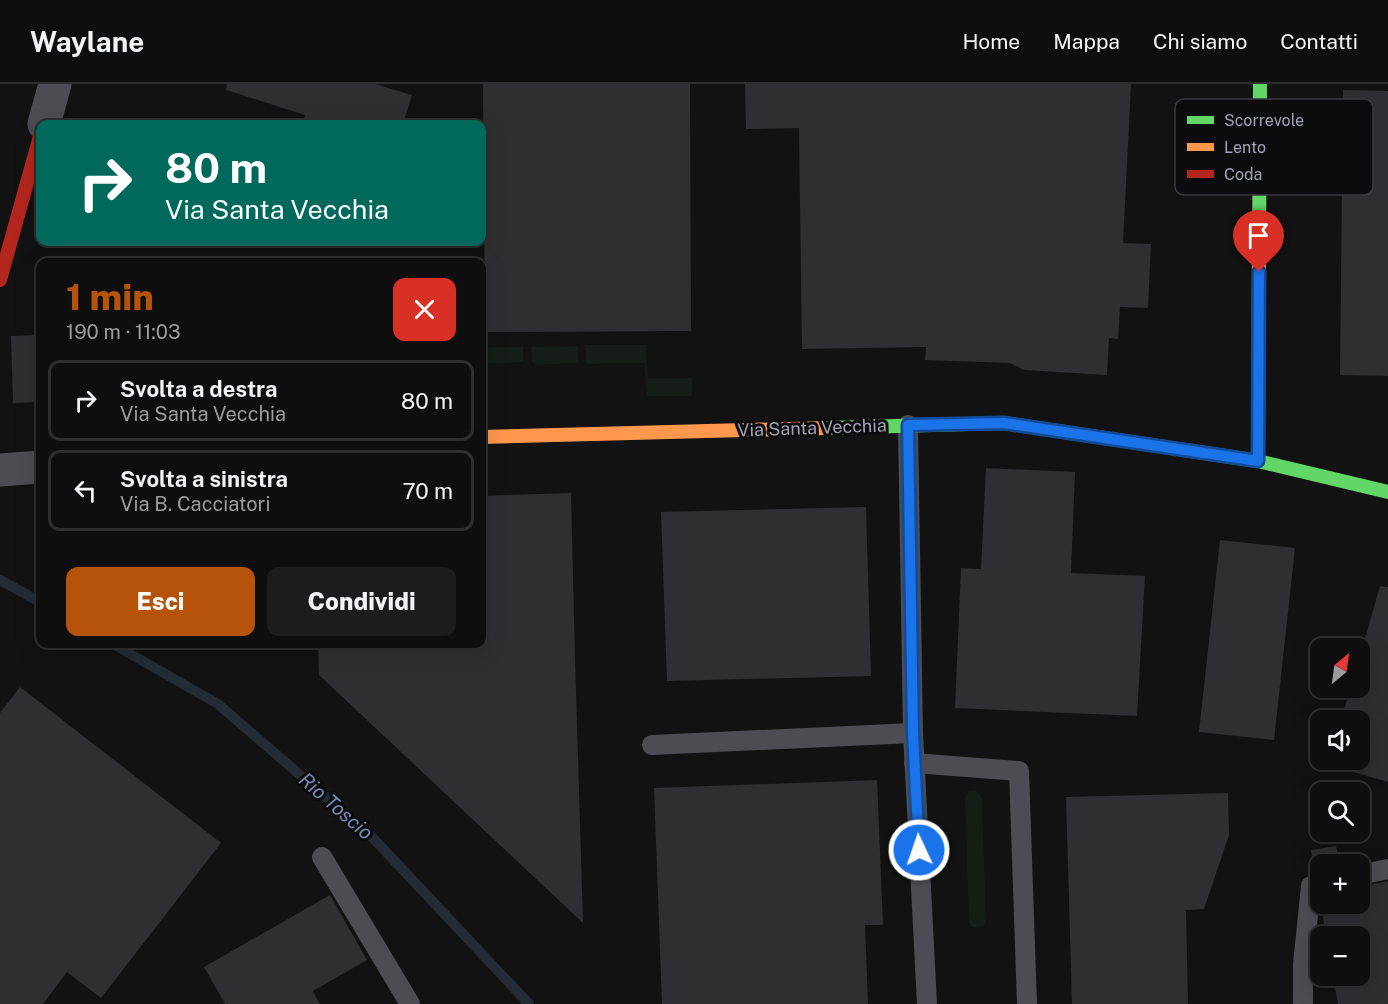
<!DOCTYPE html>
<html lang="it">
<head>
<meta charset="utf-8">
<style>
	:root { --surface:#0e0e0e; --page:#1c1c1c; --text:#f1f3f6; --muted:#9b9c9e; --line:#2e2e2e; --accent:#b45309 }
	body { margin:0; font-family:"Public Sans",sans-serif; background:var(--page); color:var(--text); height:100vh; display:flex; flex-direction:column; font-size:22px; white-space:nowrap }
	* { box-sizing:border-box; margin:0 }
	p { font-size:20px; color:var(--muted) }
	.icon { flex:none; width:33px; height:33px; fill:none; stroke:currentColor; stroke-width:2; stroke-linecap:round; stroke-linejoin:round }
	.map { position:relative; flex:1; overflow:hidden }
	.side { position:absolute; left:36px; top:174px; width:450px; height:390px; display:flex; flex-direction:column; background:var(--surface); border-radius:12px; box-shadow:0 6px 24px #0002,0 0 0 2px var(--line) }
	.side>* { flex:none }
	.hud { position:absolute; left:36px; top:36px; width:450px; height:126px; border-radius:12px; box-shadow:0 6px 24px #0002,0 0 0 2px var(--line); background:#00695c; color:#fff; overflow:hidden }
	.needle { width:39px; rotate:29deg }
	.tools { position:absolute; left:1310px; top:554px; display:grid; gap:12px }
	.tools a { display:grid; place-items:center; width:60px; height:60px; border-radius:12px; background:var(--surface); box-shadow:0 6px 24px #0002,0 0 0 2px var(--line); font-size:30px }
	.pin { position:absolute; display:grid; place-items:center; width:51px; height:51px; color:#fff; margin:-62px -26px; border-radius:50% 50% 50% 0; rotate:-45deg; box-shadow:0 0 6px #0007 }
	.pin .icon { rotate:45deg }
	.me { position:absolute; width:66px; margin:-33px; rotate:357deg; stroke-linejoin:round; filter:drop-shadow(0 0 4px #0008) }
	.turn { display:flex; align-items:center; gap:21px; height:126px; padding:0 30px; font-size:27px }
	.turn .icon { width:78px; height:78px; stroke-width:2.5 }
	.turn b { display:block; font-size:42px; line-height:51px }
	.round { display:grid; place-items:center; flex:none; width:63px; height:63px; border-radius:12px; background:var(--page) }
	.overview { display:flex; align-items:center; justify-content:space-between; height:102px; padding:0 30px }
	h1 { font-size:36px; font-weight:800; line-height:45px; color:var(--accent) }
	.action { display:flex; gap:12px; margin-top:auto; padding:12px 30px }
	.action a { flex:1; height:69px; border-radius:12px; background:var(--accent); color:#fff; font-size:24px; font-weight:800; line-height:69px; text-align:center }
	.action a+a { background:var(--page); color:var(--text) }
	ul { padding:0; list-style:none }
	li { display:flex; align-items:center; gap:18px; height:81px; margin:0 12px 9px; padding:0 18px; border:3px solid var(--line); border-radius:12px }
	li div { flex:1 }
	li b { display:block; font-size:22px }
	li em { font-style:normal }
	header { display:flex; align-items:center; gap:36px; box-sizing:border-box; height:84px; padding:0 30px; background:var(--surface); border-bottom:2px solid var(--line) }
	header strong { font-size:28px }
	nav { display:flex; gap:33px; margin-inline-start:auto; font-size:21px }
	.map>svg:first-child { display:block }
	.green { fill:#161c18 }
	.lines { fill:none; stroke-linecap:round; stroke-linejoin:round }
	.stream { stroke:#242b34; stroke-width:10 }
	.building { fill:#2f2f32 }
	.lane { stroke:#4c4c52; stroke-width:20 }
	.street { stroke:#4c4c52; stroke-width:33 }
	.fast { stroke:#63d668; stroke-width:14 }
	.slow { stroke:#ff974d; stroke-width:14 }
	.jam { stroke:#b3261e; stroke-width:14 }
	.route-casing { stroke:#114b97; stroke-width:15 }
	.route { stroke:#1a73e8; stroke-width:10 }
	.labels { text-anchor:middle; stroke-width:6; stroke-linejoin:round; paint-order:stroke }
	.street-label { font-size:18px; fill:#a1a3b5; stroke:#0c0c0e }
	.water-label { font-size:20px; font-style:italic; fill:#748ab3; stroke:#0c0c0e }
	.key { fill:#0c0c0e; stroke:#393940; stroke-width:1.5 }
	.key-label { font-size:16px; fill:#a1a3b5 }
</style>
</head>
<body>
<header>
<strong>Waylane</strong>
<nav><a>Home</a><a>Mappa</a><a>Chi siamo</a><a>Contatti</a></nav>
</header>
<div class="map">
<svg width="1388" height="920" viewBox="0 0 1388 920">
	<rect width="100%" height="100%" fill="#121212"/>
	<!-- green -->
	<g class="green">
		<polygon points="586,261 646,261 648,294 692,294 692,310 690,312 647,312 644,279 588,280 586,278"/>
		<polygon points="578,262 578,277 575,279 537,281 532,278 531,263"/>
		<polygon points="483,263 523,263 523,278 487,280 484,278"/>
		<path d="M 974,706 L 978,708 L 982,714 L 986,838 C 983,844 977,845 971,842 L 969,838 L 965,713 L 969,708 Z"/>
	</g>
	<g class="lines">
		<!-- stream -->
		<g class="stream">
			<polyline points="0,496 40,518"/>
			<polyline points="113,560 218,620 373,754 529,920"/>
		</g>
	</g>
	<!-- building -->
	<g class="building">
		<polygon points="227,0 375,0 412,11 403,40 302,40 305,31 226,6"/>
		<polygon points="483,0 690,0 691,247 485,248"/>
		<polygon points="745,0 1131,0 1123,159 1151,160 1148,224 1120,223 1118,255 1109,254 1107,291 1024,286 1010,279 925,276 926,263 802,265 799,44 746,45"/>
		<polygon points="1343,6 1388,7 1388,292 1340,291"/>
		<polygon points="40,251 40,318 13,319 11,252"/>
		<polygon points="986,384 1075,388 1071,489 1145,492 1137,632 955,624 961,484 981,485"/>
		<polygon points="571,409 575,575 583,839 319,591 318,560 482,560 482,412"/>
		<polygon points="866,423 871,592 667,597 661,428"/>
		<polygon points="1220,456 1295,464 1274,656 1199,648"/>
		<polygon points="1380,502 1388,503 1388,698 1329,681 1330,675 1359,675 1359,636 1341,636 1351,603 1359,603 1359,575"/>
		<polygon points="20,603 221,759 101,914 67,888 43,920 0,920 0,629"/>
		<polygon points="877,696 883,841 865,841 868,920 662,920 654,704"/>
		<polygon points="1228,709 1229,751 1204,825 1186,826 1188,920 1072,920 1066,713"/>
		<polygon points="1336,762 1340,780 1320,780 1320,788 1315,789 1311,766"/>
		<polygon points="1388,797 1388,920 1338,920 1333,891 1359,891 1359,852 1326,852 1321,819 1359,819 1359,803"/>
		<polygon points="330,811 367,876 313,907 320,920 225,920 204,883"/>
	</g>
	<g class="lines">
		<!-- lane -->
		<g class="lane">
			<polyline points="913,649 927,920"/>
			<polyline points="652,661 913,649 908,341"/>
			<polyline points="914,679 1019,687 1027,920"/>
			<polyline points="322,773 410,920"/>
			<polyline points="1359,791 1388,785"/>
			<polyline points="1303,920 1303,880 1311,802 1320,800"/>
		</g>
		<!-- street -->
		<g class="street">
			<polyline points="44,40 55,0"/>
			<polyline points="0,386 40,383"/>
		</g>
		<!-- fast -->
		<g class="fast">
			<polyline points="1259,167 1260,0"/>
			<polyline points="825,344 1004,339 1258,377 1388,408"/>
		</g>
		<!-- slow -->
		<g class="slow">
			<polyline points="482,353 825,344"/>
			<polyline points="1258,377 1259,167"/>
		</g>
		<!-- jam -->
		<polyline class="jam" points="0,196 40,52"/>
	</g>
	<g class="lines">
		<defs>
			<polyline id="route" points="919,766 913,649 908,341 1004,339 1258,377 1259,188"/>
		</defs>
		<!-- route casing -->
		<use href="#route" class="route-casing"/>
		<!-- route -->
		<use href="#route" class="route"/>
	</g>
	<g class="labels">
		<!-- street labels -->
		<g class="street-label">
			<text transform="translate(812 344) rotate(-2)" y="6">Via Santa Vecchia</text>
		</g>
		<!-- water labels -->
		<g class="water-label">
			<text transform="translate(336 722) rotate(41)" y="7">Rio Toscio</text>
		</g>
	</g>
	<!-- legend -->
	<rect x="1175" y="15" width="198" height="96" rx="9" class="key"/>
	<rect x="1187" y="32" width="27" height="8" fill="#63d668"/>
	<rect x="1187" y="59" width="27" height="8" fill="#ff974d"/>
	<rect x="1187" y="86" width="27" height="8" fill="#b3261e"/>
	<g class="key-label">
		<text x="1224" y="42">Scorrevole</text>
		<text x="1224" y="69">Lento</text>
		<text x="1224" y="96">Coda</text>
	</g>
</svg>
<div class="tools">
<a><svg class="needle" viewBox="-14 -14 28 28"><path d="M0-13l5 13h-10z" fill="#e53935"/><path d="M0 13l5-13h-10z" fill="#9b9c9e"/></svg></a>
<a><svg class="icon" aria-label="sound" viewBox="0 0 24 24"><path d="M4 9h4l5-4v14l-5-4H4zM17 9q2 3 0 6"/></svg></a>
<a><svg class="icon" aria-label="search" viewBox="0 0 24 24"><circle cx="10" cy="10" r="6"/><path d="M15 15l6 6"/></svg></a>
<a>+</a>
<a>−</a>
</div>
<div class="pin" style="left:1259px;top:188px;background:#d93025"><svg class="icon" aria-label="arrive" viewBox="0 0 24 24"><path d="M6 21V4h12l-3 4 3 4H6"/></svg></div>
<svg class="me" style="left:919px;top:766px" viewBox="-20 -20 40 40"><circle r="17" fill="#1a73e8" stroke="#fff" stroke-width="3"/><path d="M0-11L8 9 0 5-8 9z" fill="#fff"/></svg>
<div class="hud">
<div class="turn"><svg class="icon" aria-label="right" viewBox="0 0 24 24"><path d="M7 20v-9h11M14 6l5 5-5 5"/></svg><div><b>80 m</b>Via Santa Vecchia</div></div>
</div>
<section class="side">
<div class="overview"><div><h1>1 min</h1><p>190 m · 11:03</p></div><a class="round" style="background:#d93025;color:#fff"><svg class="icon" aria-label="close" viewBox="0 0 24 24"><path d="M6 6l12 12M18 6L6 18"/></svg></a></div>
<ul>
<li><svg class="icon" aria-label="right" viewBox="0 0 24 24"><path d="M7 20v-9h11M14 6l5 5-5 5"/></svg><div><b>Svolta a destra</b><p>Via Santa Vecchia</p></div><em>80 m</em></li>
<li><svg class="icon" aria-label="left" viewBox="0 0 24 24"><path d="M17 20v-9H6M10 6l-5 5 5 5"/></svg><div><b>Svolta a sinistra</b><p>Via B. Cacciatori</p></div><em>70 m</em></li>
</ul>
<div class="action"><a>Esci</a><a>Condividi</a></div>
</section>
</div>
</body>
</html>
